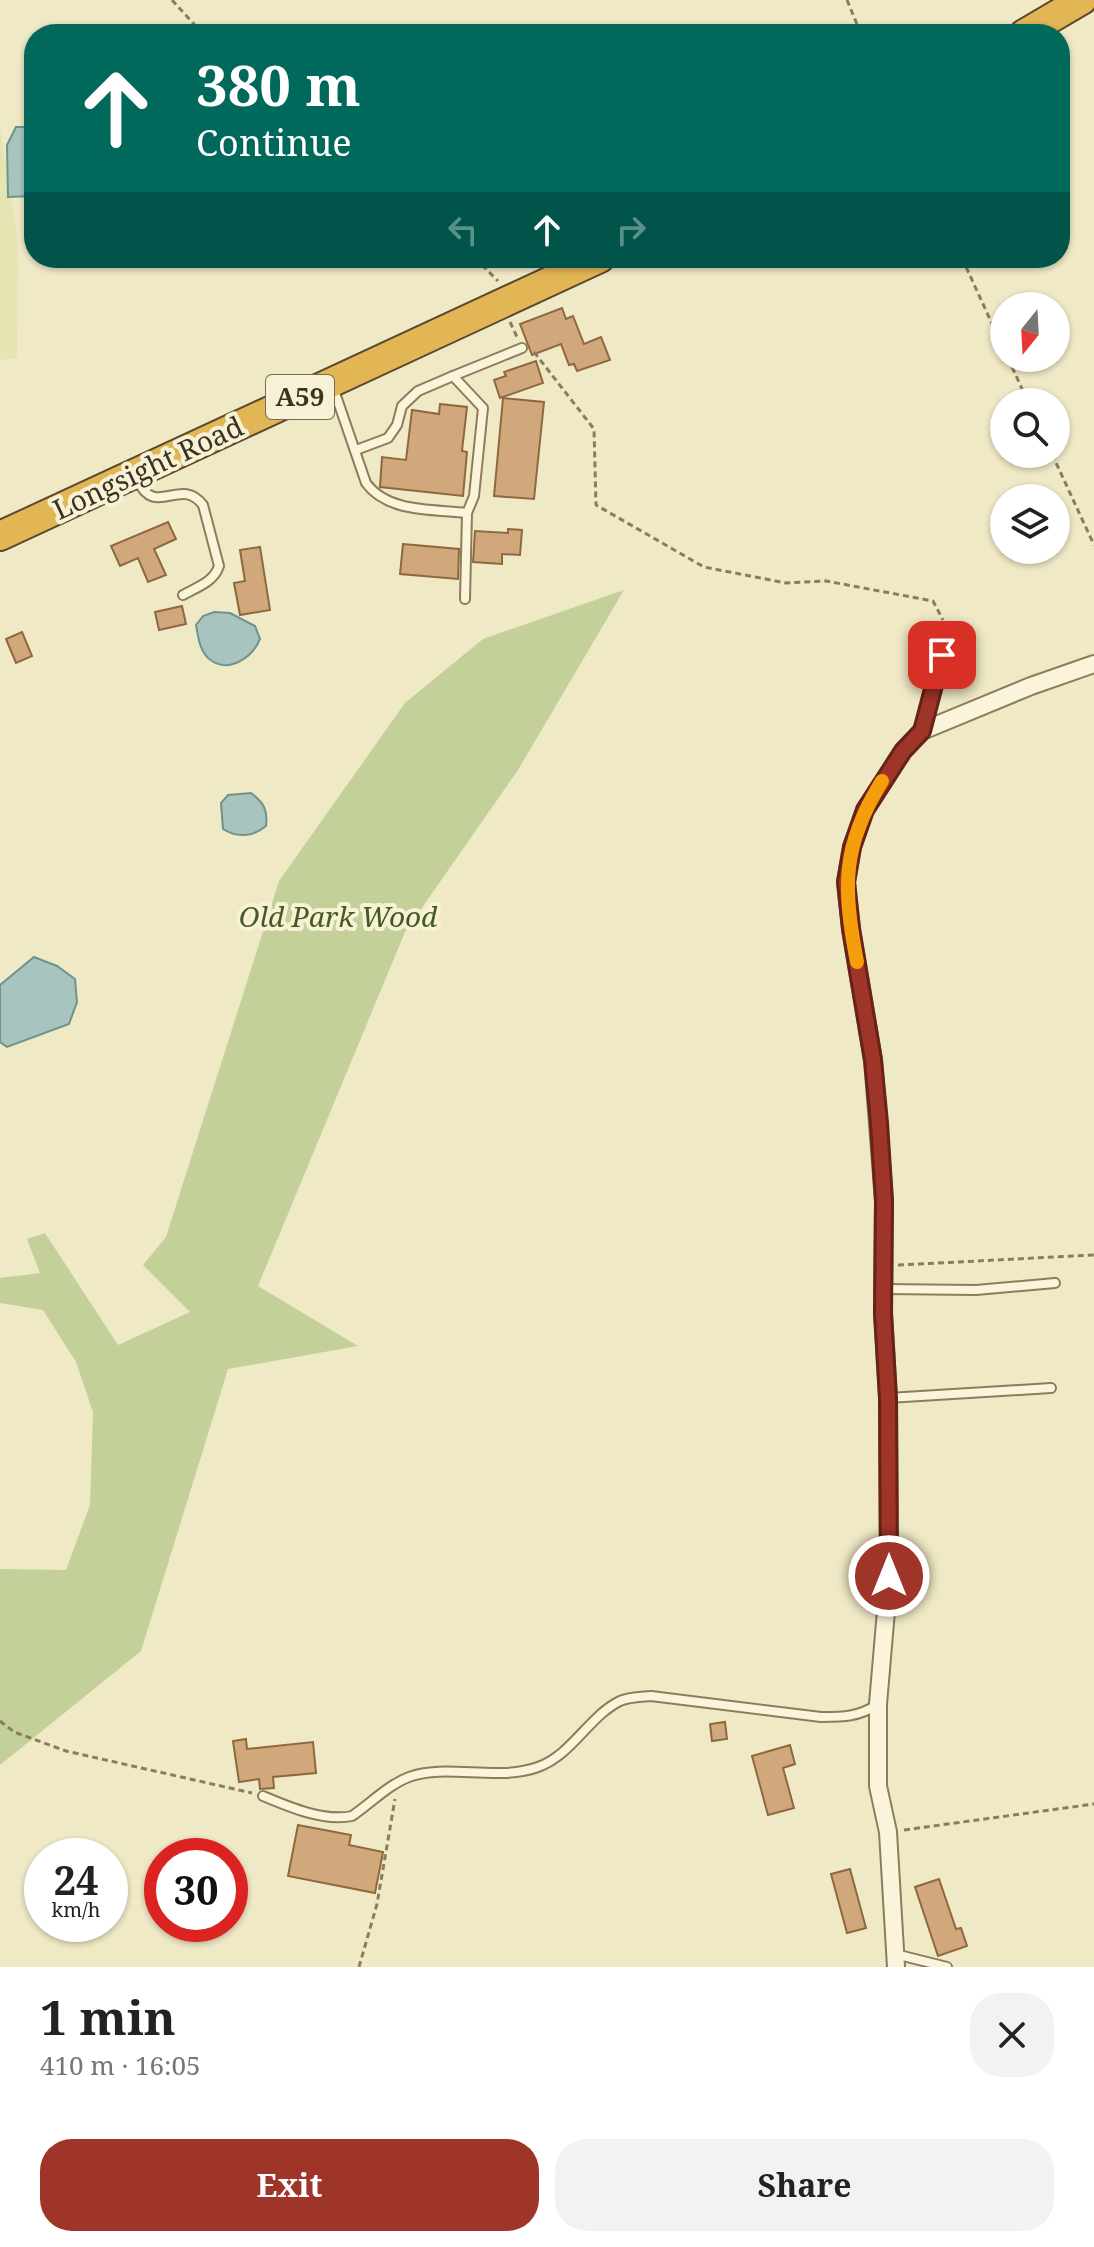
<!DOCTYPE html>
<html lang="en">
<head>
<meta charset="utf-8">
<style>
	:root { --surface:#fff; --page:#f2f2f2; --text:#222; --muted:#767676; --accent:#9f3528 }
	body { margin:0; font-family:"Noto Serif",serif; background:var(--page); color:var(--text); height:100vh; display:flex; flex-direction:column; font-size:30px; white-space:nowrap }
	* { box-sizing:border-box; margin:0 }
	p { font-size:26px; color:var(--muted) }
	.icon { flex:none; width:44px; height:44px; fill:none; stroke:currentColor; stroke-width:2; stroke-linecap:round; stroke-linejoin:round }
	.map { position:relative; height:1967px; overflow:hidden }
	.panel { display:flex; flex-direction:column; background:var(--surface); flex:1 }
	.panel>* { flex:none }
	.top-card { position:absolute; left:24px; top:24px; width:1046px; height:244px; border-radius:32px; box-shadow:0 2px 6px #0004; background:#00695c; color:#fff; overflow:hidden }
	.needle { width:52px; rotate:198deg }
	.controls { position:absolute; left:990px; top:292px; display:grid; gap:16px }
	.controls a { display:grid; place-items:center; width:80px; height:80px; border-radius:50%; background:var(--surface); box-shadow:0 2px 6px #0004; font-size:40px }
	.speed { position:absolute; left:24px; top:1838px; display:flex; gap:16px; font-size:40px; font-weight:700; text-align:center }
	.speed>* { display:grid; place-content:center; width:104px; height:104px; border-radius:50%; background:var(--surface); box-shadow:0 2px 6px #0004; line-height:1 }
	.speed small { font-size:20px; font-weight:400 }
	.speed .limit { border:12px solid #d22; background:#fff; color:#111 }
	.pin { position:absolute; display:grid; place-items:center; width:68px; height:68px; color:#fff; margin:-34px; border-radius:16px; box-shadow:0 4px 12px #0006 }
	.me { position:absolute; width:88px; margin:-44px; rotate:0deg; stroke-linejoin:round; filter:drop-shadow(0 0 6px #0008) }
	.turn { display:flex; align-items:center; gap:28px; height:168px; padding:0 40px; font-size:36px }
	.turn .icon { width:104px; height:104px; stroke-width:2.5 }
	.turn b { display:block; font-size:56px; line-height:68px }
	.lanes { display:flex; align-items:center; height:76px; padding:0 40px; background:#0003; justify-content:center; gap:40px; direction:ltr }
	.lanes .off { opacity:.35 }
	.round { display:grid; place-items:center; flex:none; width:84px; height:84px; border-radius:32px; background:var(--page) }
	.headline { display:flex; align-items:center; justify-content:space-between; height:136px; padding:0 40px }
	h1 { font-size:48px; font-weight:700; line-height:60px }
	.action { display:flex; gap:16px; margin-top:auto; padding:16px 40px }
	.action a { flex:1; height:92px; border-radius:32px; background:var(--accent); color:#fff; font-size:32px; font-weight:700; line-height:92px; text-align:center }
	.action a+a { background:var(--page); color:var(--text) }
	.map>svg:first-child { display:block }
	.farmland { fill:#e7e4b3 }
	.green { fill:#c3d099 }
	.water { fill:#a8c4bf; stroke:#6e938e; stroke-width:2 }
	.building { fill:#d0a87b; stroke:#8e683f; stroke-width:2 }
	.lines { fill:none; stroke-linecap:round; stroke-linejoin:round }
	.lane-casing { stroke:#8d7c5b; stroke-width:12 }
	.street-casing { stroke:#8d7c5b; stroke-width:20 }
	.highway-casing { stroke:#5b492f; stroke-width:32 }
	.path { stroke:#8d7c5b; stroke-width:3; stroke-dasharray:6 4; stroke-linecap:butt }
	.lane { stroke:#faf5da; stroke-width:8 }
	.street { stroke:#faf5da; stroke-width:16 }
	.highway { stroke:#e2b555; stroke-width:28 }
	.route-casing { stroke:#67221a; stroke-width:20 }
	.route { stroke:#9f3528; stroke-width:14 }
	.slow { stroke:#f59e0b; stroke-width:14 }
	.labels { text-anchor:middle; stroke-width:8; stroke-linejoin:round; paint-order:stroke }
	.shield { fill:#f7f2d6; stroke:#756b56; stroke-width:2 }
	.shield-label { font-size:26px; font-weight:bold; fill:#3d311f }
	.street-label { font-size:28px; fill:#3d311f; stroke:#f7f2d6 }
	.park-label { font-size:28px; font-style:italic; fill:#465a25; stroke:#f7f2d6 }
</style>
</head>
<body>
<div class="map">
<svg width="1094" height="1967" viewBox="0 0 1094 1967">
	<rect width="100%" height="100%" fill="#f0e9c6"/>
	<!-- farmland -->
	<polygon class="farmland" points="0,127 18,240 17,358 0,360"/>
	<!-- green -->
	<polygon class="green" points="624,590 518,770 405,932 258,1286 358,1346 228,1369 141,1651 0,1765 0,1569 66,1570 90,1505 93,1412 76,1362 43,1310 0,1303 0,1278 40,1273 27,1239 45,1233 118,1345 190,1312 143,1265 166,1237 279,881 405,703 483,639"/>
	<!-- water -->
	<g class="water">
		<polygon points="16,127 34,127 34,196 8,197 7,145"/>
		<path d="M 214,612 L 230,613 L 255,626 L 260,639 C 253,656 231,673 212,661 C 200,654 198,637 196,625 L 203,616 Z"/>
		<path d="M 251,793 C 264,803 268,810 266,826 C 253,837 237,838 223,829 L 221,803 L 228,795 Z"/>
		<polygon points="34,957 57,966 75,979 77,1002 69,1024 7,1047 0,1042 0,985"/>
	</g>
	<!-- building -->
	<g class="building">
		<polygon points="562,308 566,319 573,316 584,344 601,337 610,360 577,371 574,364 569,365 561,344 532,355 520,324"/>
		<polygon points="536,361 543,383 500,398 494,380 506,376 504,372"/>
		<polygon points="503,398 544,402 534,499 494,496"/>
		<polygon points="440,404 467,407 462,451 467,452 463,496 380,487 382,457 406,460 412,410 439,414"/>
		<polygon points="168,522 176,539 154,549 166,575 148,582 138,558 120,566 111,546"/>
		<polygon points="508,529 522,530 520,555 502,554 502,564 473,562 475,531 508,533"/>
		<polygon points="403,544 459,549 458,579 400,574"/>
		<polygon points="260,547 270,610 240,615 234,583 245,581 240,550"/>
		<polygon points="182,606 186,624 159,630 155,612"/>
		<polygon points="22,632 32,656 16,663 6,639"/>
		<polygon points="725,1722 727,1739 712,1741 710,1724"/>
		<polygon points="246,1739 247,1749 313,1742 316,1773 273,1777 274,1788 260,1789 259,1779 239,1782 233,1741"/>
		<polygon points="790,1745 795,1764 783,1768 794,1808 768,1815 752,1756"/>
		<polygon points="298,1825 351,1835 349,1845 383,1852 375,1893 288,1876"/>
		<polygon points="850,1869 866,1928 847,1933 831,1874"/>
		<polygon points="939,1879 956,1929 961,1928 967,1946 938,1956 915,1887"/>
	</g>
	<g class="lines">
		<defs>
			<g id="lane">
				<polyline points="453,376 522,348"/>
				<path d="M 333,387 L 366,483 C 388,513 433,509 467,513 L 474,496 L 483,408 L 453,376 L 418,391 L 402,406 L 397,425 L 388,438 L 356,450"/>
				<path d="M 137,479 C 155,520 180,475 203,505 L 219,566 C 214,582 197,587 183,595"/>
				<polyline points="465,599 467,513"/>
				<polyline points="922,730 948,630"/>
				<polyline points="884,1289 976,1290 1055,1283"/>
				<polyline points="888,1398 1051,1388"/>
				<path d="M 263,1796 C 289,1807 324,1822 352,1816 C 370,1804 388,1785 409,1777 C 446,1763 497,1782 538,1767 C 572,1755 589,1716 620,1701 C 629,1697 641,1697 651,1696 L 821,1717 C 843,1717 859,1717 878,1704"/>
				<polyline points="895,1954 947,1967"/>
			</g>
			<polyline id="street" points="896,1967 888,1832 878,1786 878,1704 889,1576 888,1398 883,1313 884,1201 873,1060 851,929 846,882 852,847 865,810 903,751 922,731 1031,686 1094,664"/>
			<g id="highway">
				<polyline points="1024,34 1082,0"/>
				<polyline points="0,536 600,258"/>
			</g>
		</defs>
		<!-- lane casing -->
		<use href="#lane" class="lane-casing"/>
		<!-- street casing -->
		<use href="#street" class="street-casing"/>
		<!-- highway casing -->
		<use href="#highway" class="highway-casing"/>
		<!-- path -->
		<g class="path">
			<polyline points="172,0 203,34"/>
			<polyline points="847,0 861,34"/>
			<polyline points="475,258 498,281"/>
			<polyline points="962,258 1004,350"/>
			<polyline points="510,322 517,337"/>
			<polyline points="534,352 594,429 596,505 704,567 786,583 826,581 933,601 943,620"/>
			<polyline points="1008,358 1028,402"/>
			<polyline points="1052,454 1094,545"/>
			<polyline points="898,1265 1094,1255"/>
			<polyline points="0,1721 14,1732 66,1751 252,1793"/>
			<polyline points="904,1830 1094,1804"/>
			<polyline points="359,1967 377,1904 395,1799"/>
		</g>
		<!-- lane -->
		<use href="#lane" class="lane"/>
		<!-- street -->
		<use href="#street" class="street"/>
		<!-- highway -->
		<use href="#highway" class="highway"/>
	</g>
	<g class="lines">
		<defs>
			<polyline id="route" points="889,1576 888,1398 883,1313 884,1201 879,1123 873,1060 851,929 846,882 852,847 865,810 903,751 922,731 942,655"/>
		</defs>
		<!-- route casing -->
		<use href="#route" class="route-casing"/>
		<!-- route -->
		<use href="#route" class="route"/>
		<!-- slow -->
		<path class="slow" d="M 857,962 C 843,888 841,847 882,781"/>
	</g>
	<g class="labels">
		<!-- shield labels -->
		<rect class="shield" x="266" y="375" width="68" height="44" rx="6"/>
		<g class="shield-label">
			<text x="300" y="406">A59</text>
		</g>
		<!-- street labels -->
		<g class="street-label">
			<text transform="translate(148 468) rotate(-25)" y="10">Longsight Road</text>
		</g>
		<!-- park labels -->
		<g class="park-label">
			<text x="338" y="927">Old Park Wood</text>
		</g>
	</g>
</svg>
<div class="controls">
<a><svg class="needle" viewBox="-14 -14 28 28"><path d="M0-13l5 13h-10z" fill="#e53935"/><path d="M0 13l5-13h-10z" fill="#767676"/></svg></a>
<a><svg class="icon" aria-label="search" viewBox="0 0 24 24"><circle cx="10" cy="10" r="6"/><path d="M15 15l6 6"/></svg></a>
<a><svg class="icon" aria-label="layers" viewBox="0 0 24 24"><path d="M12 4l9 5-9 5-9-5zM3 14l9 5 9-5"/></svg></a>
</div>
<div class="speed"><div>24<small>km/h</small></div><div class="limit">30</div></div>
<div class="pin" style="left:942px;top:655px;background:#d93025"><svg class="icon" aria-label="arrive" viewBox="0 0 24 24"><path d="M6 21V4h12l-3 4 3 4H6"/></svg></div>
<svg class="me" style="left:889px;top:1576px" viewBox="-20 -20 40 40"><circle r="17" fill="#9f3528" stroke="#fff" stroke-width="3"/><path d="M0-11L8 9 0 5-8 9z" fill="#fff"/></svg>
<div class="top-card">
<div class="turn"><svg class="icon" aria-label="ahead" viewBox="0 0 24 24"><path d="M12 20V5M6 11l6-6 6 6"/></svg><div><b>380 m</b>Continue</div></div>
<div class="lanes"><svg class="icon off" aria-label="left" viewBox="0 0 24 24"><path d="M17 20v-9H6M10 6l-5 5 5 5"/></svg><svg class="icon" aria-label="ahead" viewBox="0 0 24 24"><path d="M12 20V5M6 11l6-6 6 6"/></svg><svg class="icon off" aria-label="right" viewBox="0 0 24 24"><path d="M7 20v-9h11M14 6l5 5-5 5"/></svg></div>
</div>
</div>
<section class="panel">
<div class="headline"><div><h1>1 min</h1><p>410 m · 16:05</p></div><a class="round"><svg class="icon" aria-label="close" viewBox="0 0 24 24"><path d="M6 6l12 12M18 6L6 18"/></svg></a></div>
<div class="action"><a>Exit</a><a>Share</a></div>
</section>
</body>
</html>
